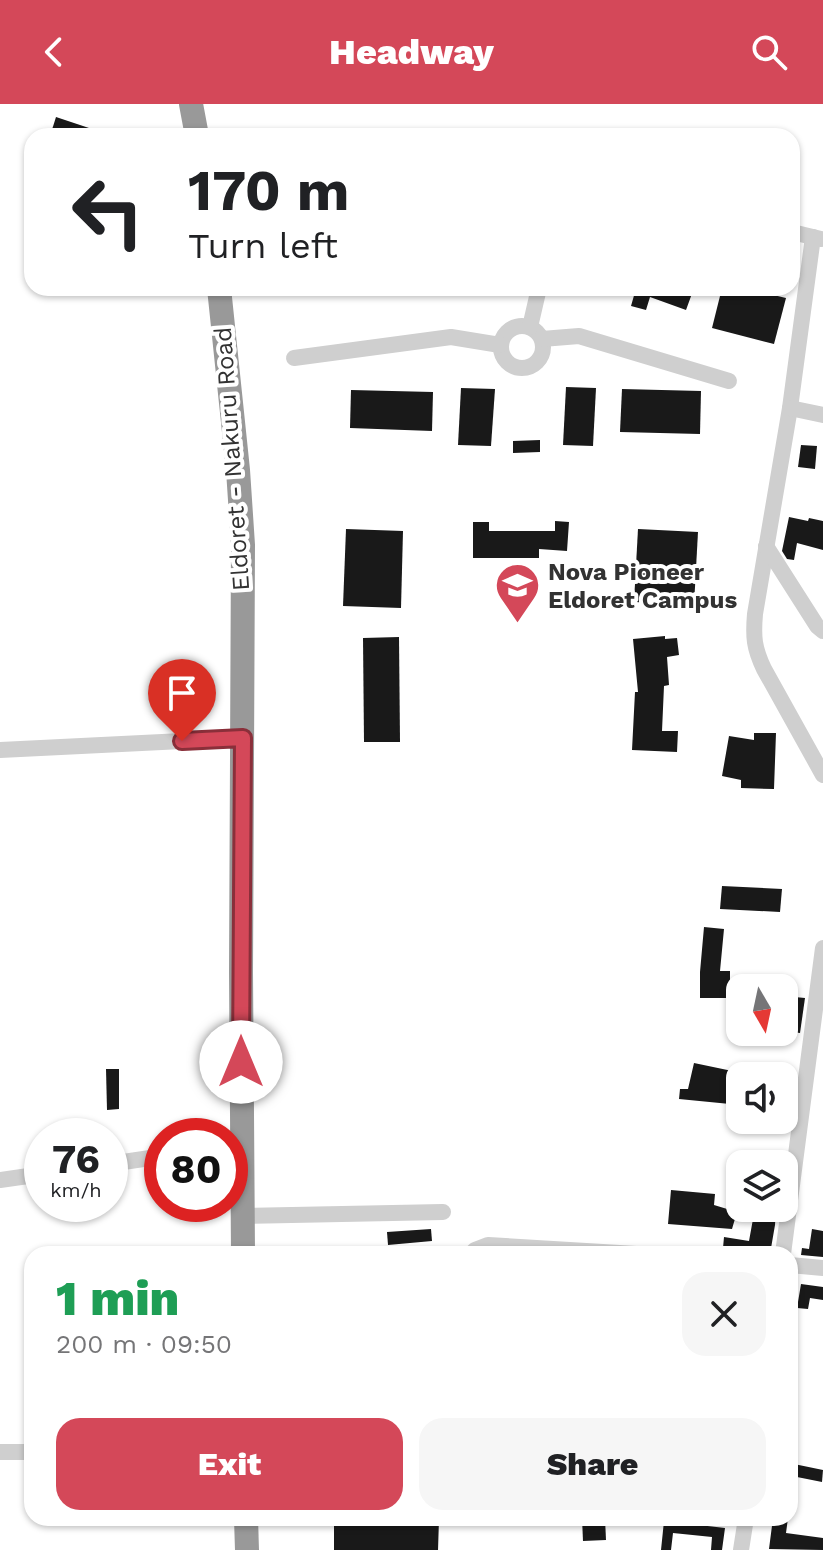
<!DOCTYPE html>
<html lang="en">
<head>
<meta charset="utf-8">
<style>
	:root { --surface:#fff; --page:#f6f6f6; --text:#202124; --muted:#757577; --accent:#d44859 }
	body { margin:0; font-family:"Work Sans",sans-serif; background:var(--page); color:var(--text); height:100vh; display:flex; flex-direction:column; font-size:30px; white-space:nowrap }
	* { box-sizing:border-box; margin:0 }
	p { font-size:26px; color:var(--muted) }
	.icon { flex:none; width:44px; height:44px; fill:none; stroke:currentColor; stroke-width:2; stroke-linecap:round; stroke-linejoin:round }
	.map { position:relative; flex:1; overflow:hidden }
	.panel { position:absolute; left:24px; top:1142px; width:774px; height:280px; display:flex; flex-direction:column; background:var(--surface); border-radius:24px; box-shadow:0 2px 6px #0004 }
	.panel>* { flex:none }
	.banner { position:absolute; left:24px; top:24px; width:776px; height:168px; border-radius:24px; box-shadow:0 2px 6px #0004; background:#fff; color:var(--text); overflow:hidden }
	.needle { width:52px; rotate:171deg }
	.controls { position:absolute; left:726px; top:870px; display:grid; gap:16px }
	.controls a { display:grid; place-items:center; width:72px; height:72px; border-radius:16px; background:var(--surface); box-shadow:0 2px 6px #0004; font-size:40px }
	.speed { position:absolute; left:24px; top:1014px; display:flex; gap:16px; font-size:40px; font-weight:700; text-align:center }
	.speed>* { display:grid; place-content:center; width:104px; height:104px; border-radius:50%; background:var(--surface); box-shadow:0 2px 6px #0004; line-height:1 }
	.speed small { font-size:20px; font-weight:400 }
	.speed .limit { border:12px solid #d22; background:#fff; color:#111 }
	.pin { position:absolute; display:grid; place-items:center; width:68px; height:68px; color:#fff; margin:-82px -34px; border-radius:50% 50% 50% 0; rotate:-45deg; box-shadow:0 0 8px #0007 }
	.pin .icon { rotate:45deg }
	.me { position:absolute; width:88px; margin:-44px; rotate:0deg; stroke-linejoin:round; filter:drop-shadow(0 0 6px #0008) }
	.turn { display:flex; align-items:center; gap:28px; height:168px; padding:0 32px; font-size:36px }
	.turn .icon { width:104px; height:104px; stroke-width:2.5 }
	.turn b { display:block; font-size:56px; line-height:68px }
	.round { display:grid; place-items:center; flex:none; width:84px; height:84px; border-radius:24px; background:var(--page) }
	.head { display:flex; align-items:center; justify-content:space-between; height:136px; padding:0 32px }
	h1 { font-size:48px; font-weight:800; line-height:60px; color:#1e9e55 }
	.primary-button { display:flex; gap:16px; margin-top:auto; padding:16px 32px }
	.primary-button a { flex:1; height:92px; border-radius:24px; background:var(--accent); color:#fff; font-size:32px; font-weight:800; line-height:92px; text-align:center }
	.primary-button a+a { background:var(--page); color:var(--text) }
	header { display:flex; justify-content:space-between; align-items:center; height:104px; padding:0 32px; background:var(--accent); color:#fff; font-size:36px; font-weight:800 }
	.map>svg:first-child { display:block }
	.building { fill:#191919 }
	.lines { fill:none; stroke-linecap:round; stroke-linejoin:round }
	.minor { stroke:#cfcfcf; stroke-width:16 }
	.highway { stroke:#999; stroke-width:24 }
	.route-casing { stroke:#8a2f3a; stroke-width:20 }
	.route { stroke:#d44859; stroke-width:14 }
	.labels { text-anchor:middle; stroke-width:8; stroke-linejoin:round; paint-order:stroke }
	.street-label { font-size:24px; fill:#323232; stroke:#fff }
	.poi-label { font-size:24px; font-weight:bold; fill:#323232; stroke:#fff; text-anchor:start }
</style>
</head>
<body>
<header><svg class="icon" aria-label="back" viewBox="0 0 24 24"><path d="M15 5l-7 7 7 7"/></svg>Headway<svg class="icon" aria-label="search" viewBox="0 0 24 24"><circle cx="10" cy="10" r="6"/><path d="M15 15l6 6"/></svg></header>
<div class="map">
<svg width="823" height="1446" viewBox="0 0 823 1446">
	<rect width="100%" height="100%" fill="#fff"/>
	<!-- building -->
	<g class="building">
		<polygon points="56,13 107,30 106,32 50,32"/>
		<polygon points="628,184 694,184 686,206 650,193 646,206 631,202 635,188 628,186"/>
		<polygon points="722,184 744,184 786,194 774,240 712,224"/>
		<polygon points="566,283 596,284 593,342 563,341"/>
		<polygon points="461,284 495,285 491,342 458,341"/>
		<polygon points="622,285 701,287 700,330 620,328"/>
		<polygon points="351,286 433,288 432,327 350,324"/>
		<polygon points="540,336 540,348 513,349 513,337"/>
		<polygon points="801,341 817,342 815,365 798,363"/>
		<polygon points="789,413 808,417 809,414 823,417 823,446 797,439 794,456 787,455 782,447"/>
		<polygon points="555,417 569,418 567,447 539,445 539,454 473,454 473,418 489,418 489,427 555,427"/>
		<polygon points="346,425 403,427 401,504 343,502"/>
		<polygon points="638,425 698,428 694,501 634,498"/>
		<polygon points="665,532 665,535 677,534 679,551 667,553 669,581 664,582 662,627 678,627 677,648 632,646 635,588 638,588 633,535"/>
		<polygon points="399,533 400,638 364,638 363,534"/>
		<polygon points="754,629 776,629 774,685 741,684 741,676 722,672 729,632 754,636"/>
		<polygon points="722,782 782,785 780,808 720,805"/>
		<polygon points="704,823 724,825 720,867 730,867 730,894 700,894 700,868"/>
		<polygon points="784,892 805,894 800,929 784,927"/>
		<polygon points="694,959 737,968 730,1000 679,995 680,985 688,985"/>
		<polygon points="106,965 119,965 119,1005 107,1006"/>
		<polygon points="671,1086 715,1090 714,1101 737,1108 732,1125 668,1120"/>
		<polygon points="755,1104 776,1104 775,1121 770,1150 723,1144 724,1133 749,1137"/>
		<polygon points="431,1125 432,1137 388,1141 387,1128"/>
		<polygon points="812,1125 823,1127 823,1153 801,1151 802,1144 809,1145"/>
		<polygon points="801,1180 823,1183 823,1196 810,1194 808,1205 797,1204"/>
		<polygon points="794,1360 823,1366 822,1378 792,1372"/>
		<polygon points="334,1414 439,1414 438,1446 334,1446"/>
		<polygon points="582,1414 605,1414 606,1436 583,1437"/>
		<polygon points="773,1414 788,1414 786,1429 823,1434 823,1446 769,1445"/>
		<polygon points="664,1417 725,1424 722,1446 711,1446 712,1433 673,1429 671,1446 661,1446"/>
	</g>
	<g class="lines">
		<!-- minor -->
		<g class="minor">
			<polyline points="301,32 343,32"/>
			<polyline points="792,128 821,135"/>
			<path d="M 813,133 L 790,304 L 755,510 C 753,533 754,544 764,565 L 823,671"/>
			<circle cx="522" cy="243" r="21"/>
			<polyline points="530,223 539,184"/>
			<polyline points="542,235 579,232 729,277"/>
			<polyline points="294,254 451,233 500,241"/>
			<polyline points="790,304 823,311"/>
			<polyline points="766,442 817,522 823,527"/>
			<polyline points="0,646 243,634"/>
			<polyline points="110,1060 150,1054 158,1056 162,1061"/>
			<polyline points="0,1076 42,1070"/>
			<polyline points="243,1112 443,1108"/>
			<polyline points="471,1150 475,1146 488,1141 636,1150"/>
			<polyline points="783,1150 823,844"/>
			<polyline points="790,1161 823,1164"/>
			<polyline points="0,1348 32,1348"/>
			<polyline points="741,1446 746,1414"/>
		</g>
		<!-- highway -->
		<g class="highway">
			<polyline points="191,0 197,32"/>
			<polyline points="219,184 238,366 243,441 241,868 243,1150"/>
			<polyline points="246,1414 247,1446"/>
		</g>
	</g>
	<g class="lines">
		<defs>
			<polyline id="route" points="182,637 243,634 241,958"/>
		</defs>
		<!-- route casing -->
		<use href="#route" class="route-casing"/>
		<!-- route -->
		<use href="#route" class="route"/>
	</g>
	<!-- icons -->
	<defs>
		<symbol id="school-pin" viewBox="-11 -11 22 30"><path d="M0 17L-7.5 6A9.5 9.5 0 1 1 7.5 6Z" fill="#d44859" stroke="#fff"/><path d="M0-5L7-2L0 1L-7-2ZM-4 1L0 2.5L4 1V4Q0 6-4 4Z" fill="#fff"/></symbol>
	</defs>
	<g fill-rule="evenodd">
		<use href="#school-pin" x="492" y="456" width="51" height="69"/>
	</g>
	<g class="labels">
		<!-- street labels -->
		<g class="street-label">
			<text transform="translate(232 355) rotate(-94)" y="8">Eldoret - Nakuru Road</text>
		</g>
		<!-- poi labels -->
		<g class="poi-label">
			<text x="548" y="476">Nova Pioneer<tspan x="548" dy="28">Eldoret Campus</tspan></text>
		</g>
	</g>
</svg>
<div class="controls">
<a><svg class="needle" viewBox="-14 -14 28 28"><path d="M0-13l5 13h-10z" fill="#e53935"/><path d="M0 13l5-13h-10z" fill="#757577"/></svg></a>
<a><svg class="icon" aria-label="sound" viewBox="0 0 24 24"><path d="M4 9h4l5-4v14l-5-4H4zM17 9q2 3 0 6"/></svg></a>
<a><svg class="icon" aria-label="layers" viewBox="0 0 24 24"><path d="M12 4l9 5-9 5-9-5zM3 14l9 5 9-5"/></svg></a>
</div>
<div class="speed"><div>76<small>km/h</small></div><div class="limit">80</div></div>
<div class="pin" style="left:182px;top:637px;background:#d93025"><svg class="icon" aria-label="arrive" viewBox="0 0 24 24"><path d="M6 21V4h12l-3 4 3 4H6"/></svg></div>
<svg class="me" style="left:241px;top:958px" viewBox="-20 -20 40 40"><circle r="19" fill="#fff"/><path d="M0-13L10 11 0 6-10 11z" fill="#d44859"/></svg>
<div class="banner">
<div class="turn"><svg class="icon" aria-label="left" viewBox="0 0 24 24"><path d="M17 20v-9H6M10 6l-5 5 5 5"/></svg><div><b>170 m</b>Turn left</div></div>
</div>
<section class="panel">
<div class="head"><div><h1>1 min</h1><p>200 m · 09:50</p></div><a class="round"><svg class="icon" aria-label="close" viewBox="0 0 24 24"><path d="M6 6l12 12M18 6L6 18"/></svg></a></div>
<div class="primary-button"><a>Exit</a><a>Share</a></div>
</section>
</div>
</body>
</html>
